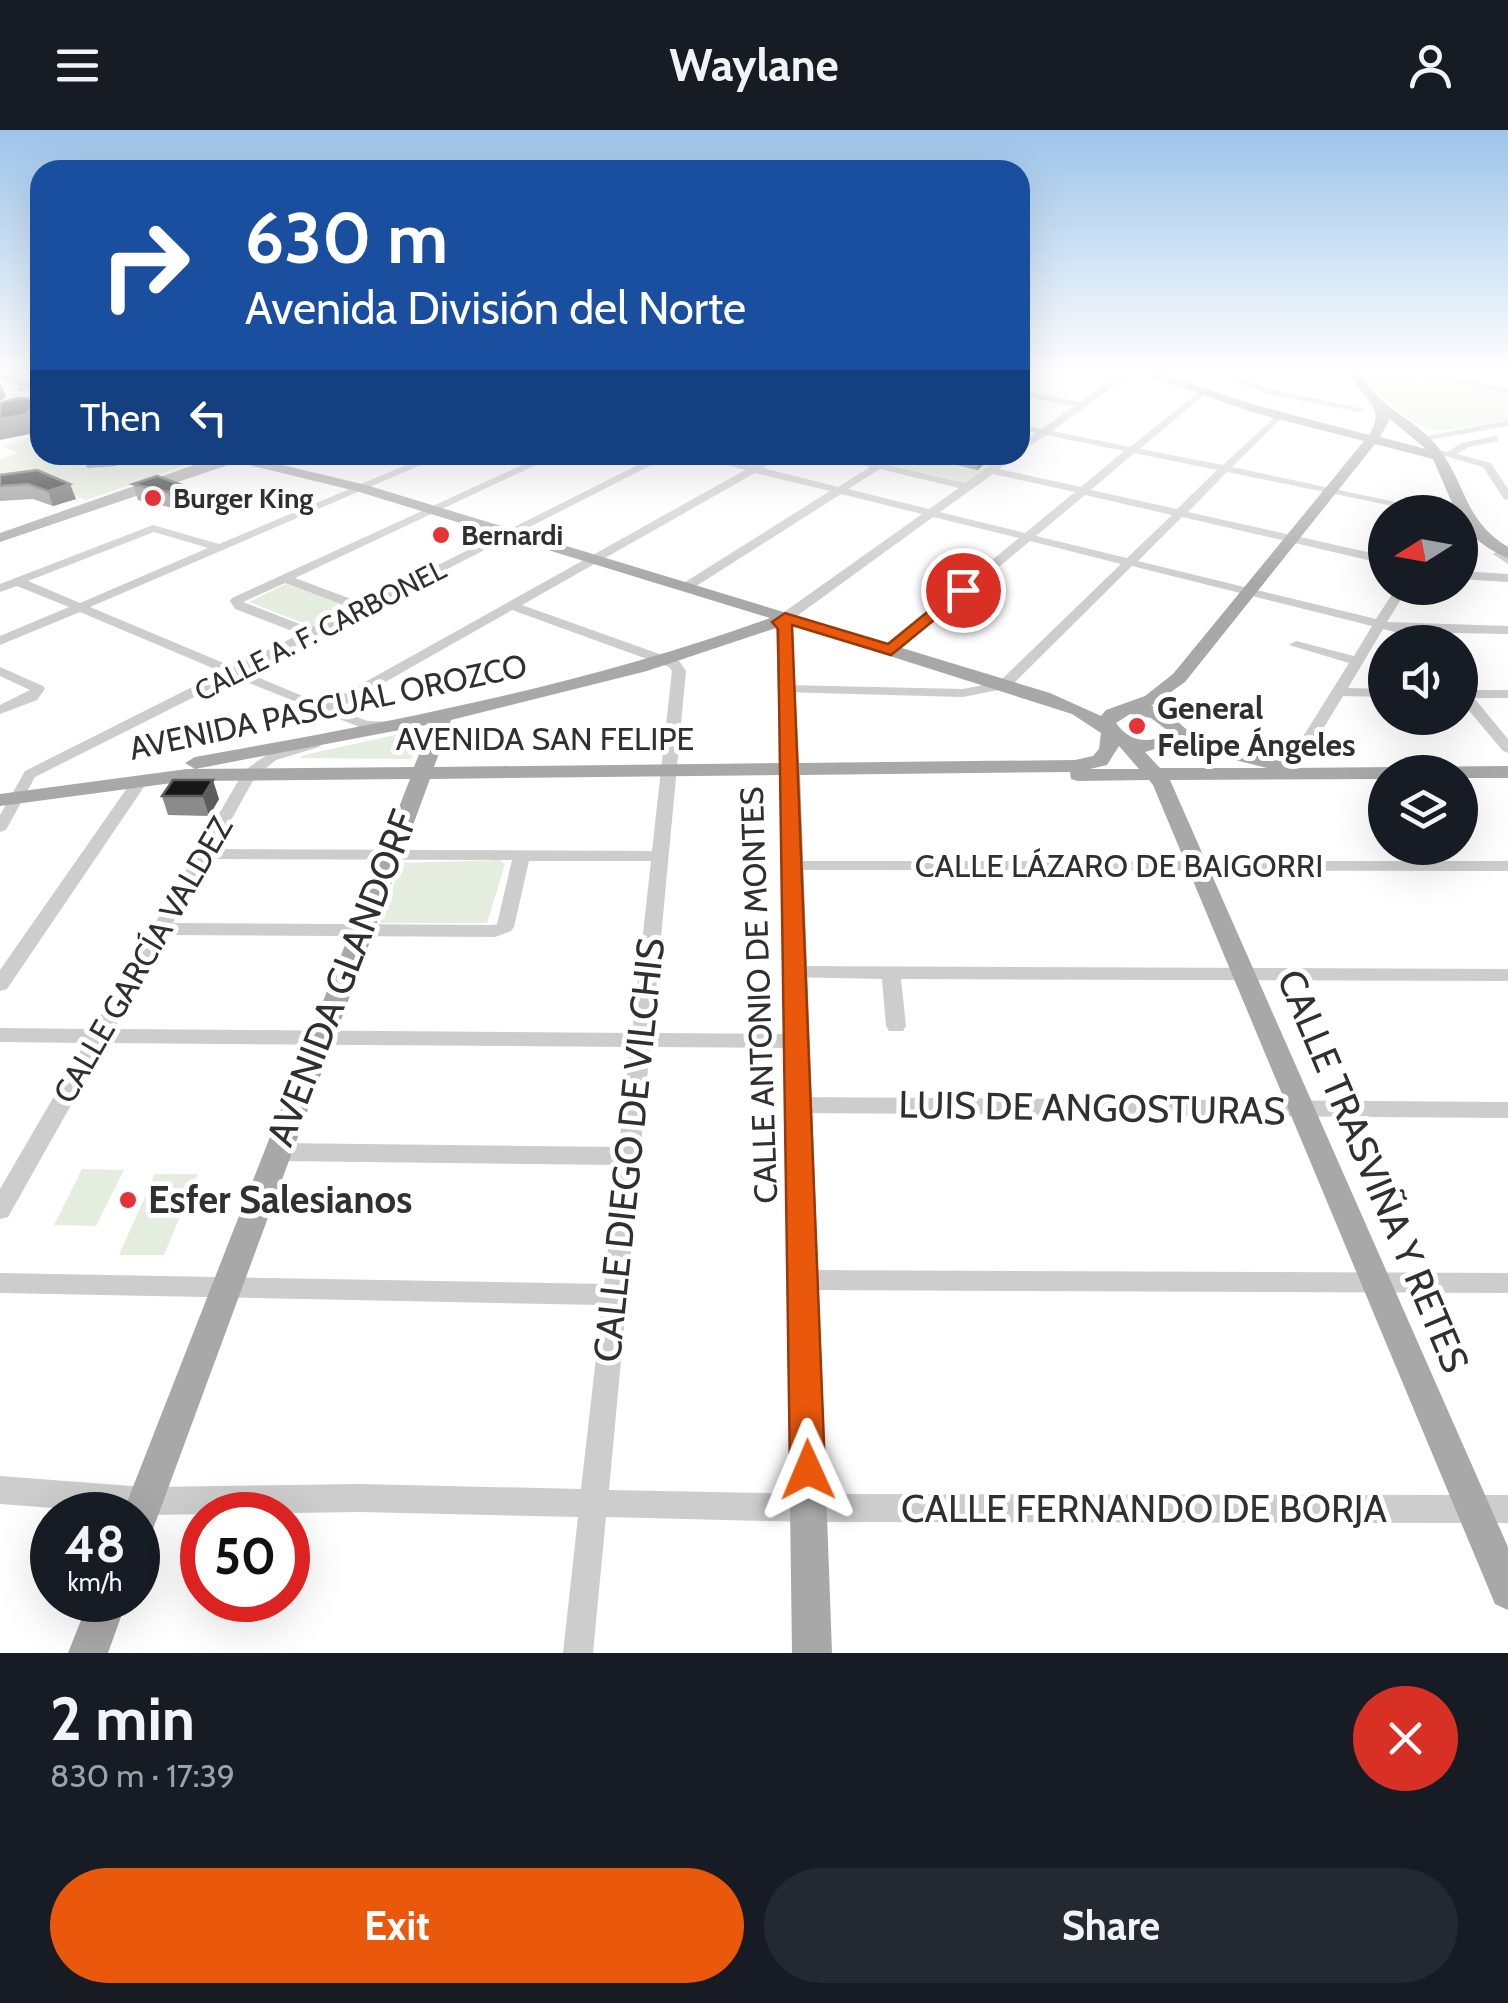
<!DOCTYPE html>
<html lang="en">
<head>
<meta charset="utf-8">
<style>
	:root { --surface:#171b24; --page:#242831; --text:#f1f3f6; --muted:#9ea1a6; --accent:#ea580c }
	body { margin:0; font-family:Cabin,sans-serif; background:var(--page); color:var(--text); height:100vh; display:flex; flex-direction:column; font-size:38px; white-space:nowrap }
	* { box-sizing:border-box; margin:0 }
	p { font-size:32px; color:var(--muted) }
	.icon { flex:none; width:55px; height:55px; fill:none; stroke:currentColor; stroke-width:2; stroke-linecap:round; stroke-linejoin:round }
	.map { position:relative; height:1523px; overflow:hidden }
	.drawer { display:flex; flex-direction:column; background:var(--surface); flex:1 }
	.drawer>* { flex:none }
	.hud { position:absolute; left:30px; top:30px; width:1000px; height:305px; border-radius:30px; box-shadow:0 10px 40px #0002; background:#1a4fa0; color:#fff; overflow:hidden }
	.needle { width:65px; rotate:259deg }
	.tools { position:absolute; left:1368px; top:365px; display:grid; gap:20px }
	.tools a { display:grid; place-items:center; width:110px; height:110px; border-radius:50%; background:var(--surface); box-shadow:0 10px 40px #0002; font-size:50px }
	.speed { position:absolute; left:30px; top:1362px; display:flex; gap:20px; font-size:50px; font-weight:700; text-align:center }
	.speed>* { display:grid; place-content:center; width:130px; height:130px; border-radius:50%; background:var(--surface); box-shadow:0 10px 40px #0002; line-height:1 }
	.speed small { font-size:25px; font-weight:400 }
	.speed .limit { border:15px solid #d22; background:#fff; color:#111 }
	.pin { position:absolute; display:grid; place-items:center; width:85px; height:85px; color:#fff; margin:-42px; border:5px solid #fff; border-radius:50%; box-shadow:0 2px 10px #0007 }
	.me { position:absolute; width:110px; margin:-55px; rotate:359deg; stroke-linejoin:round; filter:drop-shadow(0 0 8px #0008) }
	.turn { display:flex; align-items:center; gap:35px; height:210px; padding:0 50px; font-size:45px }
	.turn .icon { width:130px; height:130px; stroke-width:2.5 }
	.turn b { display:block; font-size:70px; line-height:85px }
	.then { display:flex; align-items:center; height:95px; padding:0 50px; background:#0003; gap:20px; font-size:38px }
	.round { display:grid; place-items:center; flex:none; width:105px; height:105px; border-radius:52px; background:var(--page) }
	.overview { display:flex; align-items:center; justify-content:space-between; height:170px; padding:0 50px }
	h1 { font-size:60px; font-weight:800; line-height:75px }
	.action { display:flex; gap:20px; margin-top:auto; padding:20px 50px }
	.action a { flex:1; height:115px; border-radius:60px; background:var(--accent); color:#fff; font-size:40px; font-weight:800; line-height:115px; text-align:center }
	.action a+a { background:var(--page); color:var(--text) }
	header { display:flex; justify-content:space-between; align-items:center; height:130px; padding:0 50px; background:var(--surface); font-size:45px; font-weight:800 }
	.map>svg:first-child { display:block }
	.green { fill:#e5edde }
	.lines { fill:none; stroke-linecap:round; stroke-linejoin:round }
	.minor { fill:#cdcdcd; fill-rule:evenodd }
	.major { fill:#a8a8a8; fill-rule:evenodd }
	.wall { fill:#8b8b8b }
	.shaded-wall { fill:#5d5d5d }
	.building { fill:#171717; stroke:#5d5d5d; stroke-width:2.5 }
	.route { fill:#ea580c; stroke:#983908; stroke-width:2.5 }
	.poi-dot { fill:#e53438; stroke:#fff; stroke-width:4 }
	.labels { text-anchor:middle; stroke-width:10; stroke-linejoin:round; paint-order:stroke }
	.far-poi-label { font-size:28px; font-weight:bold; fill:#303030; stroke:#fff; text-anchor:start }
	.far-street-label { font-size:28px; fill:#303030; stroke:#fff }
	.street-label { font-size:32px; fill:#303030; stroke:#fff }
	.poi-label { font-size:32px; font-weight:bold; fill:#303030; stroke:#fff; text-anchor:start }
	.near-street-label { font-size:38px; fill:#303030; stroke:#fff }
	.near-poi-label { font-size:38px; font-weight:bold; fill:#303030; stroke:#fff; text-anchor:start }
</style>
</head>
<body>
<header><svg class="icon" aria-label="menu" viewBox="0 0 24 24"><path d="M4 6h16M4 12h16M4 18h16"/></svg>Waylane<svg class="icon" aria-label="person" viewBox="0 0 24 24"><circle cx="12" cy="8" r="4"/><path d="M4 21q1-7 8-7t8 7"/></svg></header>
<div class="map">
<svg width="1508" height="1523" viewBox="0 0 1508 1523">
	<rect width="100%" height="100%" fill="#fff"/>
	<!-- green -->
	<g class="green">
		<path d="M 1370,241 L 1508,263 L 1508,289 C 1427,304 1435,313 1372,257 L 1367,251 Z"/>
		<polygon points="40,304 40,325 212,326 86,370 49,356 0,349 0,329 18,323 3,316"/>
		<polygon points="846,325 1006,325 967,353"/>
		<polygon points="286,454 353,477 316,498 249,472"/>
		<polygon points="427,598 411,629 300,628 304,625"/>
		<polygon points="500,730 505,734 487,793 380,793 401,733"/>
		<polygon points="82,1039 124,1040 96,1096 54,1095"/>
		<polygon points="155,1044 198,1044 164,1125 119,1125"/>
	</g>
	<g class="lines">
		<!-- minor -->
		<g class="minor">
			<polygon points="1027,241 1036,241 1020,252 1020,245"/>
			<path d="M 1125,241 L 1134,241 L 1052,301 L 1130,317 L 1201,260 L 1206,263 L 1204,265 L 1140,319 L 1223,335 L 1279,283 L 1282,284 L 1282,288 L 1232,337 L 1442,382 L 1422,382 L 1227,342 L 1188,382 L 1385,426 L 1385,434 L 1182,387 L 1138,431 L 1376,489 L 1396,458 L 1408,458 L 1387,492 L 1508,496 L 1508,504 L 1395,502 L 1383,499 L 1348,558 L 1385,559 L 1385,567 L 1343,566 L 1300,637 L 1292,642 L 1284,637 L 1349,533 L 1289,515 L 1296,511 L 1354,526 L 1372,496 L 1132,436 L 1009,558 L 963,567 L 780,562 L 780,556 L 785,555 L 963,559 L 999,552 L 1121,434 L 1030,411 L 896,523 L 886,523 L 886,517 L 1019,408 L 933,387 L 790,491 L 780,491 L 780,485 L 922,384 L 841,364 L 690,460 L 682,460 L 682,454 L 830,361 L 755,343 L 522,475 L 679,531 L 686,541 L 652,903 L 794,904 L 801,906 L 804,911 L 801,916 L 794,918 L 650,917 L 609,1360 L 809,1364 L 1508,1365 L 1508,1393 L 809,1392 L 606,1387 L 593,1523 L 563,1523 L 578,1387 L 359,1382 L 145,1385 L 0,1374 L 0,1346 L 145,1357 L 359,1354 L 581,1359 L 602,1175 L 0,1163 L 0,1143 L 604,1154 L 617,1035 L 277,1031 L 269,1028 L 266,1022 L 269,1016 L 277,1013 L 619,1017 L 630,917 L 106,913 L 8,1087 L 0,1089 L 0,1059 L 85,913 L 0,912 L 0,898 L 93,899 L 244,641 C 264,625 292,609 319,611 L 322,614 L 319,617 L 276,630 L 255,647 L 215,719 L 652,721 L 672,541 L 669,537 L 512,480 L 336,580 L 368,591 L 393,592 L 393,598 L 362,598 L 234,547 L 35,647 L 6,700 L 0,702 L 0,685 L 25,641 L 222,542 L 80,482 L 0,515 L 0,506 L 69,477 L 17,456 L 0,462 L 0,454 L 153,395 L 219,414 L 430,325 L 444,325 L 90,477 L 233,537 L 300,504 L 235,479 L 230,471 L 232,468 L 544,325 L 557,325 L 295,448 L 362,473 L 658,325 L 671,325 L 245,542 L 324,575 L 745,340 L 692,325 L 709,325 L 752,336 L 772,325 L 784,325 L 763,338 L 838,357 L 870,337 L 828,325 L 846,325 L 965,353 L 1005,325 L 1017,325 L 999,339 L 1081,357 L 1124,321 L 1046,305 L 1020,322 L 1020,314 L 1036,303 L 1020,300 L 1020,294 L 1042,299 L 1074,276 L 1020,266 L 1020,260 L 1080,272 ZM 1134,323 L 1217,340 L 1177,379 L 1091,360 ZM 880,339 L 959,358 L 929,379 L 848,359 ZM 993,344 L 1075,362 L 1025,403 L 940,382 ZM 1085,365 L 1172,385 L 1127,428 L 1036,406 ZM 154,402 L 208,418 L 80,473 L 28,451 ZM 285,453 L 352,478 L 310,498 L 243,472 ZM 209,729 L 512,730 L 497,794 L 493,795 L 173,793 ZM 529,731 L 651,731 L 632,903 L 114,899 L 166,805 L 495,807 L 511,801 L 514,797 Z"/>
			<polygon points="1212,241 1223,241 1269,259 1364,279 1359,282 1264,263"/>
			<polygon points="1398,241 1414,241 1508,258 1508,264"/>
			<polygon points="40,251 40,257 21,262 16,259"/>
			<polygon points="1508,290 1508,296 1423,311 1418,308"/>
			<polygon points="1495,306 1498,307 1498,311 1469,317 1457,324 1491,333 1508,359 1508,370 1504,369 1483,337 1431,322 1436,319 1447,322 1462,313"/>
			<polygon points="1499,420 1508,425 1508,434 1493,424"/>
			<polygon points="1460,441 1508,444 1508,452 1460,449"/>
			<polygon points="0,537 43,556 45,559 37,570 0,584 0,575 30,560 0,546"/>
			<polygon points="1460,557 1466,560 1508,560 1508,568 1474,568 1508,609 1508,623 1503,621 1460,570"/>
			<polygon points="140,646 148,651 7,859 0,861 0,840 134,648"/>
			<polygon points="789,731 1508,731 1508,741 783,740 780,736"/>
			<polygon points="792,836 1508,839 1508,851 901,849 906,896 903,901 889,901 886,896 882,849 785,847 783,842 785,837"/>
			<polygon points="795,967 1508,972 1508,988 795,983 788,981 784,975 788,969"/>
			<polygon points="802,1140 1508,1143 1508,1163 802,1160 793,1157 790,1150 793,1143"/>
		</g>
		<!-- major -->
		<g class="major">
			<path d="M 1136,241 L 1151,241 L 1259,276 L 1369,305 C 1388,274 1360,270 1349,241 L 1360,241 C 1375,277 1414,287 1437,316 C 1467,354 1463,390 1508,417 L 1508,428 C 1489,420 1463,404 1460,382 L 1456,382 L 1433,329 L 1375,314 L 1185,552 L 1151,576 C 1169,580 1176,592 1189,601 C 1215,619 1257,623 1287,631 L 1288,638 L 1508,636 L 1508,648 L 1460,648 L 1460,642 L 1385,642 L 1385,649 L 1170,650 L 1508,1417 L 1508,1480 L 1495,1474 L 1153,655 L 1149,650 L 1078,651 L 1071,649 L 1070,642 L 800,645 L 832,1523 L 792,1523 L 780,645 L 430,649 L 156,1391 L 151,1404 L 138,1409 L 138,1385 L 122,1385 L 410,649 L 187,651 L 0,676 L 0,664 L 187,639 L 414,637 L 431,594 L 195,639 L 185,633 L 195,627 C 390,592 583,556 770,488 L 356,361 L 237,332 L 0,412 L 0,403 L 217,327 L 263,325 L 257,329 L 366,355 L 1050,563 L 1101,586 L 1106,580 L 1145,566 L 1173,544 L 1364,311 L 1251,282 ZM 1390,289 L 1426,319 L 1380,307 ZM 792,495 L 1072,584 L 1101,603 L 1099,619 L 1093,626 L 1075,630 L 799,633 ZM 776,498 L 780,633 L 434,637 L 451,590 L 647,541 ZM 1130,584 L 1151,588 L 1167,600 L 1167,604 C 1147,615 1129,611 1116,593 ZM 1182,611 L 1219,626 L 1267,638 L 1160,638 L 1145,622 ZM 1119,616 L 1139,639 L 1090,639 L 1107,635 Z"/>
			<polygon points="0,243 40,255 40,262 0,250"/>
			<polygon points="89,1470 127,1470 108,1523 68,1523"/>
		</g>
	</g>
	<!-- wall -->
	<g class="wall">
		<polygon points="82,325 125,325 116,336 87,338"/>
		<polygon points="915,325 996,325 977,340"/>
		<polygon points="0,345 76,369 53,376 33,369 0,371"/>
		<polygon points="157,346 189,371 173,378 138,370 133,354"/>
		<polygon points="173,650 219,669 209,686 168,685 162,666"/>
	</g>
	<!-- shaded-wall -->
	<g class="shaded-wall">
		<polygon points="0,254 1,254 6,267 0,271"/>
		<polygon points="40,274 40,297 30,304 0,310 0,289"/>
		<polygon points="112,325 125,325 116,336"/>
		<polygon points="979,325 996,325 977,340"/>
		<polygon points="70,354 76,369 53,376 48,361"/>
		<polygon points="185,356 189,371 173,378 168,362"/>
		<polygon points="213,650 219,669 209,686 203,666"/>
	</g>
	<!-- building -->
	<g class="building">
		<polygon points="18,268 40,270 40,274 23,285 0,289 0,273"/>
		<polygon points="37,340 70,354 48,361 28,354 0,356 0,345"/>
		<polygon points="157,346 185,356 168,362 133,354"/>
		<polygon points="173,650 213,650 203,666 162,666"/>
	</g>
	<!-- sky -->
	<linearGradient id="sky" x2="0" y2="1"><stop stop-color="#9cc4ea"/><stop offset="0.53" stop-color="#fff"/><stop offset="1" stop-color="#fff" stop-opacity="0"/></linearGradient>
	<rect width="1508" height="454" fill="url(#sky)"/>
	<!-- route -->
	<polygon class="route" points="958,457 971,460 891,525 792,495 825,1340 820,1353 808,1358 795,1353 790,1340 778,499 772,492 785,483 888,514"/>
	<!-- markers -->
	<g class="poi-dot">
		<circle cx="153" cy="368" r="10"/>
		<circle cx="441" cy="405" r="10"/>
		<circle cx="1137" cy="596" r="10"/>
		<circle cx="128" cy="1070" r="10"/>
	</g>
	<g class="labels">
		<!-- far-poi labels -->
		<g class="far-poi-label">
			<text x="173" y="378">Burger King</text>
			<text x="461" y="415">Bernardi</text>
		</g>
		<!-- far-street labels -->
		<g class="far-street-label">
			<text transform="translate(320 500) rotate(-27)" y="10">CALLE A. F. CARBONEL</text>
		</g>
		<!-- street labels -->
		<g class="street-label">
			<text transform="translate(328 577) rotate(-12)" y="11">AVENIDA PASCUAL OROZCO</text>
			<text x="545" y="620">AVENIDA SAN FELIPE</text>
			<text x="1119" y="747">CALLE LÁZARO DE BAIGORRI</text>
			<text transform="translate(143 830) rotate(-60)" y="11">CALLE GARCÍA VALDEZ</text>
			<text transform="translate(759 865) rotate(-92)" y="11">CALLE ANTONIO DE MONTES</text>
		</g>
		<!-- poi labels -->
		<g class="poi-label">
			<text x="1157" y="589">General<tspan x="1157" dy="37">Felipe Ángeles</tspan></text>
		</g>
		<!-- near-street labels -->
		<g class="near-street-label">
			<text transform="translate(342 848) rotate(-69)" y="13">AVENIDA GLANDORF</text>
			<text transform="translate(1092 978) rotate(1)" y="13">LUIS DE ANGOSTURAS</text>
			<text transform="translate(629 1020) rotate(-84)" y="13">CALLE DIEGO DE VILCHIS</text>
			<text transform="translate(1373 1041) rotate(67)" y="13">CALLE TRASVIÑA Y RETES</text>
			<text x="1144" y="1392">CALLE FERNANDO DE BORJA</text>
		</g>
		<!-- near-poi labels -->
		<g class="near-poi-label">
			<text x="148" y="1083">Esfer Salesianos</text>
		</g>
	</g>
</svg>
<div class="tools">
<a><svg class="needle" viewBox="-14 -14 28 28"><path d="M0-13l5 13h-10z" fill="#e53935"/><path d="M0 13l5-13h-10z" fill="#9ea1a6"/></svg></a>
<a><svg class="icon" aria-label="sound" viewBox="0 0 24 24"><path d="M4 9h4l5-4v14l-5-4H4zM17 9q2 3 0 6"/></svg></a>
<a><svg class="icon" aria-label="layers" viewBox="0 0 24 24"><path d="M12 4l9 5-9 5-9-5zM3 14l9 5 9-5"/></svg></a>
</div>
<div class="speed"><div>48<small>km/h</small></div><div class="limit">50</div></div>
<div class="pin" style="left:963px;top:460px;background:#d93025"><svg class="icon" aria-label="arrive" viewBox="0 0 24 24"><path d="M6 21V4h12l-3 4 3 4H6"/></svg></div>
<svg class="me" style="left:808px;top:1340px" viewBox="-20 -20 40 40"><path d="M0-17L14 15 0 8-14 15z" fill="#ea580c" stroke="#fff" stroke-width="4"/></svg>
<div class="hud">
<div class="turn"><svg class="icon" aria-label="right" viewBox="0 0 24 24"><path d="M7 20v-9h11M14 6l5 5-5 5"/></svg><div><b>630 m</b>Avenida División del Norte</div></div>
<div class="then">Then<svg class="icon" aria-label="left" viewBox="0 0 24 24"><path d="M17 20v-9H6M10 6l-5 5 5 5"/></svg></div>
</div>
</div>
<section class="drawer">
<div class="overview"><div><h1>2 min</h1><p>830 m · 17:39</p></div><a class="round" style="background:#d93025;color:#fff"><svg class="icon" aria-label="close" viewBox="0 0 24 24"><path d="M6 6l12 12M18 6L6 18"/></svg></a></div>
<div class="action"><a>Exit</a><a>Share</a></div>
</section>
</body>
</html>
